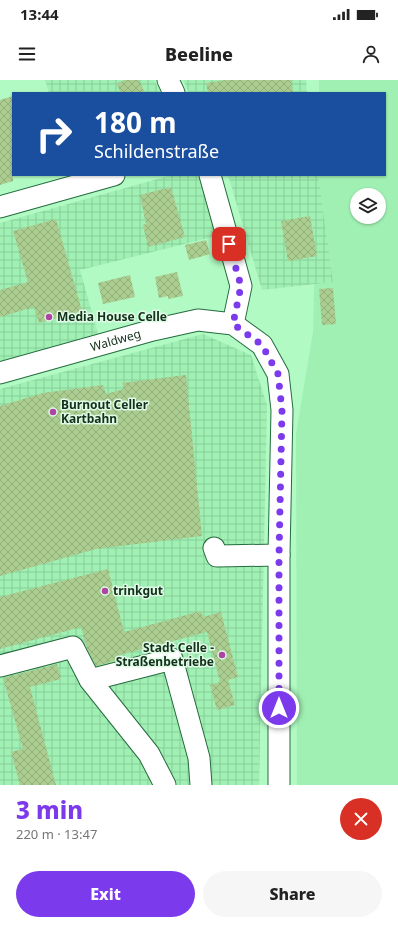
<!DOCTYPE html>
<html lang="en">
<head>
<meta charset="utf-8">
<style>
	:root { --surface:#fff; --page:#f6f6f6; --text:#222; --muted:#767676; --accent:#7c3aed }
	body { margin:0; font-family:"Noto Sans",sans-serif; background:var(--page); color:var(--text); height:100vh; display:flex; flex-direction:column; font-size:15px; white-space:nowrap }
	* { box-sizing:border-box; margin:0 }
	p { font-size:13px; color:var(--muted) }
	.icon { flex:none; width:22px; height:22px; fill:none; stroke:currentColor; stroke-width:2; stroke-linecap:round; stroke-linejoin:round }
	.map { position:relative; height:705px; overflow:hidden }
	.side { display:flex; flex-direction:column; background:var(--surface); flex:1 }
	.side>* { flex:none }
	.top-card { position:absolute; left:12px; top:12px; width:374px; height:84px; border-radius:0px; box-shadow:0 1px 3px #0004; background:#1a4fa0; color:#fff; overflow:hidden }
	.buttons { position:absolute; left:350px; top:108px; display:grid; gap:8px }
	.buttons a { display:grid; place-items:center; width:36px; height:36px; border-radius:50%; background:var(--surface); box-shadow:0 1px 3px #0004; font-size:20px }
	.pin { position:absolute; display:grid; place-items:center; width:34px; height:34px; color:#fff; margin:-17px; border-radius:8px; box-shadow:0 2px 6px #0006 }
	.me { position:absolute; width:44px; margin:-22px; rotate:0deg; stroke-linejoin:round; filter:drop-shadow(0 0 3px #0008) }
	.turn { display:flex; align-items:center; gap:14px; height:84px; padding:0 16px; font-size:18px }
	.turn .icon { width:52px; height:52px; stroke-width:2.5 }
	.turn b { display:block; font-size:28px; line-height:34px }
	.round { display:grid; place-items:center; flex:none; width:42px; height:42px; border-radius:21px; background:var(--page) }
	.headline { display:flex; align-items:center; justify-content:space-between; height:68px; padding:0 16px }
	h1 { font-size:24px; font-weight:800; line-height:30px; color:var(--accent) }
	.primary-button { display:flex; gap:8px; margin-top:auto; padding:8px 16px }
	.primary-button a { flex:1; height:46px; border-radius:24px; background:var(--accent); color:#fff; font-size:16px; font-weight:800; line-height:46px; text-align:center }
	.primary-button a+a { background:var(--page); color:var(--text) }
	.status { display:flex; justify-content:space-between; align-items:center; height:28px; padding:0 20px; background:var(--surface); direction:ltr }
	.status svg { height:11px; fill:currentColor }
	header { display:flex; justify-content:space-between; align-items:center; height:52px; padding:0 16px; background:var(--surface); font-size:18px; font-weight:800 }
	.map>svg:first-child { display:block }
	.built { fill:#a0f0b4; fill-rule:evenodd }
	.industrial { fill:url(#industrial-grid) }
	.building { fill:url(#building-cross-hatch) }
	.lines { fill:none; stroke-linecap:round; stroke-linejoin:round }
	.minor-casing { stroke:#246c3d; stroke-width:23 }
	.minor { stroke:#fff; stroke-width:21 }
	.route { stroke:#7c3aed; stroke-width:7; stroke-dasharray:0 12.6 }
	.poi-dot { fill:#ae44a4; stroke:#dffbe5; stroke-width:1.5 }
	.labels { text-anchor:middle; stroke-width:3; stroke-linejoin:round; paint-order:stroke }
	.poi-label { font-size:12px; font-weight:bold; fill:#13301c; stroke:#dffbe5; text-anchor:start }
	.street-label { font-size:12px; fill:#13301c; stroke:#dffbe5 }
</style>
</head>
<body>
<div class="status"><b>13:44</b><svg viewBox="0 0 49 12"><path d="M0 12V9h3v3zM5 12V6h3v6zM10 12V3h3v9zM15 12V0h3v12zM26 1h20v11H26zM47 4h2v5h-2z"/></svg></div>
<header><svg class="icon" aria-label="menu" viewBox="0 0 24 24"><path d="M4 6h16M4 12h16M4 18h16"/></svg>Beeline<svg class="icon" aria-label="person" viewBox="0 0 24 24"><circle cx="12" cy="8" r="4"/><path d="M4 21q1-7 8-7t8 7"/></svg></header>
<div class="map">
<svg width="398" height="705" viewBox="0 0 398 705">
	<defs>
		<pattern id="industrial-grid" width="8" height="8" patternUnits="userSpaceOnUse"><rect width="8" height="8" fill="#a0f0b4"/><path d="M0 4h8M4 0v8" fill="none" stroke="#89ce9a"/></pattern>
		<pattern id="building-cross-hatch" width="8" height="8" patternUnits="userSpaceOnUse"><rect width="8" height="8" fill="#abcd90"/><path d="M0 0l8 8M0 8l8-8" fill="none" stroke="#92b07c"/></pattern>
	</defs>
	<rect width="100%" height="100%" fill="#b1fac3"/>
	<!-- built -->
	<path class="built" d="M 319,0 L 398,0 L 398,705 L 297,705 L 296,354 L 313,252 L 317,95 L 385,95 L 385,13 L 319,13 ZM 357,115 L 379,115 L 379,137 L 357,137 Z"/>
	<!-- industrial -->
	<g class="industrial">
		<polygon points="45,0 154,0 161,13 49,13"/>
		<polygon points="183,0 306,0 307,13 189,13"/>
		<polygon points="172,95 197,95 202,102 217,156 80,190 98,254 0,282 0,143"/>
		<polygon points="228,95 318,95 333,202 262,210"/>
		<polygon points="203,254 251,275 267,325 259,705 0,705 0,309"/>
	</g>
	<!-- building -->
	<g class="building">
		<polygon points="126,0 139,0 145,13 120,13 117,3"/>
		<polygon points="226,0 291,0 293,13 208,13 206,3"/>
		<polygon points="13,16 13,101 0,105 0,20"/>
		<polygon points="171,107 185,157 148,167 143,145 146,144 140,115"/>
		<polygon points="310,136 317,176 288,181 281,141"/>
		<polygon points="56,139 82,231 39,243 34,227 0,237 0,210 28,202 13,151"/>
		<polygon points="206,160 210,174 189,180 185,165"/>
		<polygon points="177,192 183,216 168,219 168,216 159,218 155,197"/>
		<polygon points="130,195 135,217 103,224 98,203"/>
		<polygon points="333,208 336,244 322,245 319,209"/>
		<polygon points="186,295 202,456 96,469 0,496 0,326 43,313 103,305 106,314 124,309 122,303"/>
		<polygon points="108,489 124,552 201,531 203,537 221,532 238,597 228,600 235,625 217,630 210,605 220,602 207,552 120,575 121,579 96,586 87,568 81,547 0,569 0,517"/>
		<polygon points="57,584 61,599 30,607 56,705 20,705 11,672 23,669 3,598"/>
	</g>
	<g class="lines">
		<defs>
			<g id="minor">
				<polyline points="168,0 174,13"/>
				<polyline points="210,95 241,206 233,244"/>
				<polyline points="0,127 114,95"/>
				<path id="s1" d="M 0,293 L 153,250 L 198,240 L 233,244 L 262,265 L 278,294 L 282,330 L 279,475 L 279,705"/>
				<polyline points="214,468 217,476 279,475"/>
				<polyline points="0,586 73,567 90,600 149,674 165,705"/>
				<polyline points="90,600 172,579 199,678 201,705"/>
			</g>
		</defs>
		<!-- minor casing -->
		<use href="#minor" class="minor-casing"/>
		<!-- minor -->
		<use href="#minor" class="minor"/>
	</g>
	<g class="lines">
		<!-- route -->
		<polyline class="route" points="229,164 241,206 233,244 262,265 278,294 282,330 279,476 279,628"/>
	</g>
	<!-- markers -->
	<g class="poi-dot">
		<circle cx="49" cy="237" r="4"/>
		<circle cx="53" cy="332" r="4"/>
		<circle cx="105" cy="511" r="4"/>
		<circle cx="222" cy="575" r="4"/>
	</g>
	<g class="labels">
		<!-- poi labels -->
		<g class="poi-label">
			<text x="57" y="241">Media House Celle</text>
			<text x="61" y="329">Burnout Celler<tspan x="61" dy="14">Kartbahn</tspan></text>
			<text x="113" y="515">trinkgut</text>
			<text x="214" y="572" text-anchor="end">Stadt Celle -<tspan x="214" dy="14">Straßenbetriebe</tspan></text>
		</g>
		<!-- street labels -->
		<g class="street-label">
			<text dy="4" stroke="none"><textPath href="#s1" startOffset="120">Waldweg</textPath></text>
		</g>
	</g>
</svg>
<div class="buttons">
<a><svg class="icon" aria-label="layers" viewBox="0 0 24 24"><path d="M12 4l9 5-9 5-9-5zM3 14l9 5 9-5"/></svg></a>
</div>
<div class="pin" style="left:229px;top:164px;background:#d93025"><svg class="icon" aria-label="arrive" viewBox="0 0 24 24"><path d="M6 21V4h12l-3 4 3 4H6"/></svg></div>
<svg class="me" style="left:279px;top:628px" viewBox="-20 -20 40 40"><circle r="17" fill="#7c3aed" stroke="#fff" stroke-width="3"/><path d="M0-11L8 9 0 5-8 9z" fill="#fff"/></svg>
<div class="top-card">
<div class="turn"><svg class="icon" aria-label="right" viewBox="0 0 24 24"><path d="M7 20v-9h11M14 6l5 5-5 5"/></svg><div><b>180 m</b>Schildenstraße</div></div>
</div>
</div>
<section class="side">
<div class="headline"><div><h1>3 min</h1><p>220 m · 13:47</p></div><a class="round" style="background:#d93025;color:#fff"><svg class="icon" aria-label="close" viewBox="0 0 24 24"><path d="M6 6l12 12M18 6L6 18"/></svg></a></div>
<div class="primary-button"><a>Exit</a><a>Share</a></div>
</section>
</body>
</html>
